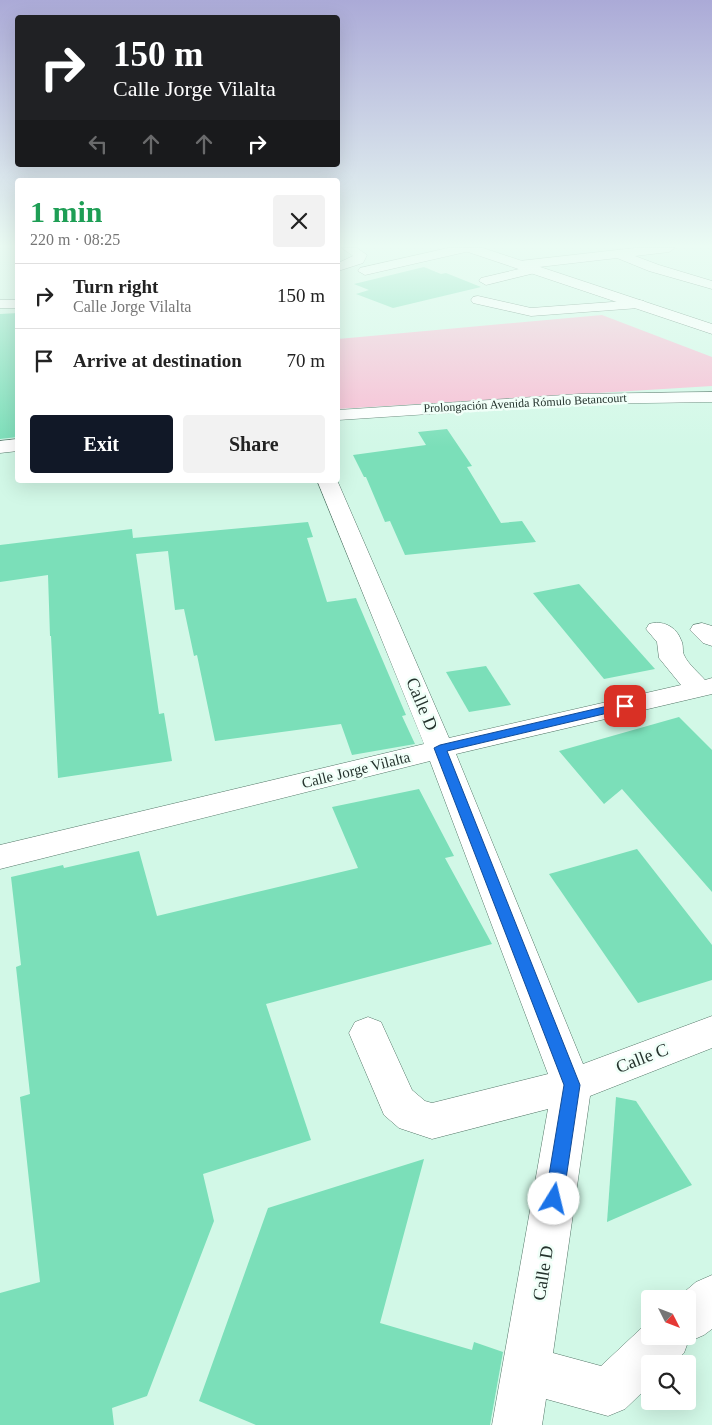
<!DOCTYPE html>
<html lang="en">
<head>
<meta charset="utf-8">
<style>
	:root { --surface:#fff; --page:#f2f2f2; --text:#222; --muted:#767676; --line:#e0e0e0; --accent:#111827 }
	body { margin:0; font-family:"Times New Roman",serif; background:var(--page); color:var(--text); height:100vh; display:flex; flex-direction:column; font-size:19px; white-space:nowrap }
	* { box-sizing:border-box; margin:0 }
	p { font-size:16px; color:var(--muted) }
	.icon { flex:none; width:28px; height:28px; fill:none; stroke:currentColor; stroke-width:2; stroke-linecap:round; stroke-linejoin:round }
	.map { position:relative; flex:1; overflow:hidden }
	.details { position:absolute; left:15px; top:178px; width:325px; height:305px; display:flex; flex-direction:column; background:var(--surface); border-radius:5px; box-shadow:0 5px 20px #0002 }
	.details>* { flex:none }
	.banner { position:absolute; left:15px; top:15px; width:325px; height:152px; border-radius:5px; box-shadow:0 5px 20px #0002; background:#202124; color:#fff; overflow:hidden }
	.needle { width:32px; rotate:132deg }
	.fabs { position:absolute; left:641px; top:1290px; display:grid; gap:10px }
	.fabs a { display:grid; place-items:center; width:55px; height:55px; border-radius:5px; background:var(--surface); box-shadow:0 5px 20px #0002; font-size:25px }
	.pin { position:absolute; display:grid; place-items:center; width:42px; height:42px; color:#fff; margin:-21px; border-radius:10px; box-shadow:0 2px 8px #0006 }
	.me { position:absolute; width:55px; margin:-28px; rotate:9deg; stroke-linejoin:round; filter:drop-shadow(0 0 4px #0008) }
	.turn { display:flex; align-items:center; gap:18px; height:105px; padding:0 15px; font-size:22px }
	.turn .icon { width:65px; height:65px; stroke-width:2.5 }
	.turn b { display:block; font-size:35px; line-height:42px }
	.lanes { display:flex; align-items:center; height:48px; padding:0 15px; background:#0003; justify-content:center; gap:25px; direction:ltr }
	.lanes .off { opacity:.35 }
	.round { display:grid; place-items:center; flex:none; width:52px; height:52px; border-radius:5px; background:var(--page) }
	.headline { display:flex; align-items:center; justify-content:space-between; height:85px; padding:0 15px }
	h1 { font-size:30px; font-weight:600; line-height:38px; color:#1e9e55 }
	.primary-button { display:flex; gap:10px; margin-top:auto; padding:10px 15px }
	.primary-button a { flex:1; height:58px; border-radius:5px; background:var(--accent); color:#fff; font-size:20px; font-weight:600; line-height:58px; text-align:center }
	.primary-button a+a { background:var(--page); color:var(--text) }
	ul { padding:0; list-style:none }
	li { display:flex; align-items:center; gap:15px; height:65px; padding:0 15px; border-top:1px solid var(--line) }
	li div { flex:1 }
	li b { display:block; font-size:19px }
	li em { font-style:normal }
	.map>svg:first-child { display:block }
	.green { fill:#f8bcd3 }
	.building { fill:#7bdfb9 }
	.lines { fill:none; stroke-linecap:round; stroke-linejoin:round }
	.minor-casing { stroke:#557769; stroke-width:1 }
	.major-casing { stroke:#557769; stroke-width:1 }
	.minor { fill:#fff; fill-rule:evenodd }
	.major { fill:#fff; fill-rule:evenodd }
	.route { fill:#1a73e8; stroke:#114b97 }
	.labels { text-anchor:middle; stroke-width:5; stroke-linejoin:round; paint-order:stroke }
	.far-street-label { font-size:12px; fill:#25332d; stroke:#f0fff8 }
	.street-label { font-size:15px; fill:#25332d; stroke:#f0fff8 }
	.near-street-label { font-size:18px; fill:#25332d; stroke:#f0fff8 }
</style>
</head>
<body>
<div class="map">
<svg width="712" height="1425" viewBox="0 0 712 1425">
	<rect width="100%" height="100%" fill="#d2f8e7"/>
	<!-- green -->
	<polygon class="green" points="602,315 712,357 712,386 338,409 338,339"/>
	<!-- building -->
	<g class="building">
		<polygon points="424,267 441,274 446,273 481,287 393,308 356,294 369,290 354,284"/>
		<polygon points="18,313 18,437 0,439 0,314"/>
		<polygon points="447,429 472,466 467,467 501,523 522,521 536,542 405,555 390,521 385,522 366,477 364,477 353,455 426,445 418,432"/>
		<polygon points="308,522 313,537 307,538 327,602 356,598 406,715 402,716 415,744 352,755 341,724 215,741 197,655 194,656 184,609 175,610 168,551 136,554 159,714 164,713 172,761 58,778 51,636 50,636 48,575 0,582 0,545 132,529 133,538"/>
		<polygon points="579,584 655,669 604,679 533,593"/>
		<polygon points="486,666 511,705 469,712 446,672"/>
		<polygon points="679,717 712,750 712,892 622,789 604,804 559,751"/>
		<polygon points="419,789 454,856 445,858 492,944 266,1004 311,1140 203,1174 214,1221 147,1396 112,1408 114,1425 0,1425 0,1293 40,1282 20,1097 30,1094 16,967 21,965 11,877 63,865 64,868 139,851 157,916 358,868 332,807"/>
		<polygon points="637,849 712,945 712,980 638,1003 549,874"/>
		<polygon points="616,1097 636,1101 692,1185 607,1222"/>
		<polygon points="424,1159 380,1323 472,1350 474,1342 503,1352 490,1425 256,1425 199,1401 268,1208"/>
	</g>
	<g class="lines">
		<defs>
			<g id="minor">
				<polygon points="342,248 357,248 367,255 363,263 338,271 338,263 353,256"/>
				<polygon points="448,248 471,248 470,251 365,275 358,271 360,268"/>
				<polygon points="635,248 675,248 669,252 635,256 659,265 712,281 712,289 649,271 617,258 539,267 541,269 539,272 486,285 479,281 481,278 519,269 513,265 520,261"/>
				<polygon points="478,296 531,308 639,300 644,301 646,304 644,307 639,308 531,316 473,303 471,300 473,297"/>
				<rect x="0" y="300" width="18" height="8"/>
				<polygon points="712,392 712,402 580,404 338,420 338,410 580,394"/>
				<polygon points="18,439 18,451 0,453 0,441"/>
				<path d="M 317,480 L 337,480 L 449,738 L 681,685 L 659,658 L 657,642 L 646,629 L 649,624 C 662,620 676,626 681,640 C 684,645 682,651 684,655 C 688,664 699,673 705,680 L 712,678 L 712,694 L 456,754 L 583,1064 L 712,1016 L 712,1048 L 590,1096 L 553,1353 L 601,1366 L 650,1320 L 650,1336 L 688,1336 L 688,1299 L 676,1299 L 696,1282 L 712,1275 L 712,1329 L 704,1335 L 688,1342 L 684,1353 L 672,1364 L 650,1364 L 650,1385 L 625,1409 L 608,1416 L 546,1399 L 542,1425 L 492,1425 L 548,1109 L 432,1139 L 399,1128 L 384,1115 L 349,1033 L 355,1022 L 368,1017 L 381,1022 L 412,1090 L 425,1101 L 432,1103 L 548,1074 L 430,761 L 0,869 L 0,845 L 424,744 Z"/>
				<polygon points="702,623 712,626 712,646 703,643 690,630 693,625"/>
			</g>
			<polygon id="major" points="464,248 483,248 712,324 712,334 465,251"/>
		</defs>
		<!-- minor casing -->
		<use href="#minor" class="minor-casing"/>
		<!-- major casing -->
		<use href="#major" class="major-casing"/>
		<!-- minor -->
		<use href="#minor" class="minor"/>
		<!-- major -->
		<use href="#major" class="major"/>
	</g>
	<!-- sky -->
	<linearGradient id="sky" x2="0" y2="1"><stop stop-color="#abaad7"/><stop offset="0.55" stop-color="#ebfcf4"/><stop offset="1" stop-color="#ebfcf4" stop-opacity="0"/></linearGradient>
	<rect width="712" height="447" fill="url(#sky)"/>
	<!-- route -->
	<polygon class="route" points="625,702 631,706 629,708 447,751 580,1085 563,1199 561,1205 554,1208 548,1205 545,1199 564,1085 434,748 440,745"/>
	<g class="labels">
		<!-- far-street labels -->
		<g class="far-street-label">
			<text transform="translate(525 403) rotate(-3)" y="4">Prolongación Avenida Rómulo Betancourt</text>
		</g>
		<!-- street labels -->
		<g class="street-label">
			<text transform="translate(356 770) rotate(-14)" y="5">Calle Jorge Vilalta</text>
		</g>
		<!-- near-street labels -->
		<g class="near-street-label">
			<text transform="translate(422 704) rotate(67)" y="6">Calle D</text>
			<text transform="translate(642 1058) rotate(-21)" y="6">Calle C</text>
			<text transform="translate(543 1273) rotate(-81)" y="6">Calle D</text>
		</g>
	</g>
</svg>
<div class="fabs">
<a><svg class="needle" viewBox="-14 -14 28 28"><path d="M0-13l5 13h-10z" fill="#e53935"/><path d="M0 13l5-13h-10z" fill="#767676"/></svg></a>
<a><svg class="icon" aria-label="search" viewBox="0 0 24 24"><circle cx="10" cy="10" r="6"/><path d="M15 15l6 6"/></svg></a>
</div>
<div class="pin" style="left:625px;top:706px;background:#d93025"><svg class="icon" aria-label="arrive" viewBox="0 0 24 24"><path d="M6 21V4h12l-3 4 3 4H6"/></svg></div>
<svg class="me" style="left:554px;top:1199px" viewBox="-20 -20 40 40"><circle r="19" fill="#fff"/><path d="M0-13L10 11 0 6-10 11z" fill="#1a73e8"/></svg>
<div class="banner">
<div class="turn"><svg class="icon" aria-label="right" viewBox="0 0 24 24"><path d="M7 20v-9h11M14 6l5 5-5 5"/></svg><div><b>150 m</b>Calle Jorge Vilalta</div></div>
<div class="lanes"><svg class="icon off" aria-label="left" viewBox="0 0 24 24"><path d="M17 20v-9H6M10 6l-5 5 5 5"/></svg><svg class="icon off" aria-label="ahead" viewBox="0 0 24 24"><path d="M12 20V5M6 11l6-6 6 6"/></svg><svg class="icon off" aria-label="ahead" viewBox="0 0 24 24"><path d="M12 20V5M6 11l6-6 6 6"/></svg><svg class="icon" aria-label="right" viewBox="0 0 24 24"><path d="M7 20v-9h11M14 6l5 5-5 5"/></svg></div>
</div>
<section class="details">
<div class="headline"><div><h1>1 min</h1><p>220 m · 08:25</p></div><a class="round"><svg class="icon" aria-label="close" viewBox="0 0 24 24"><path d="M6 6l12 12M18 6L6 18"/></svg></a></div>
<ul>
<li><svg class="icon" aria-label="right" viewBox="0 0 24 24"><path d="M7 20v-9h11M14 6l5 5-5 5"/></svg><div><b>Turn right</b><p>Calle Jorge Vilalta</p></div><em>150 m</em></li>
<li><svg class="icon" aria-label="arrive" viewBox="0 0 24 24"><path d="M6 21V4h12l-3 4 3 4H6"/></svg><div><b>Arrive at destination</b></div><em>70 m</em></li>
</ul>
<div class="primary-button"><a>Exit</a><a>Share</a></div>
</section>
</div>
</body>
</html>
